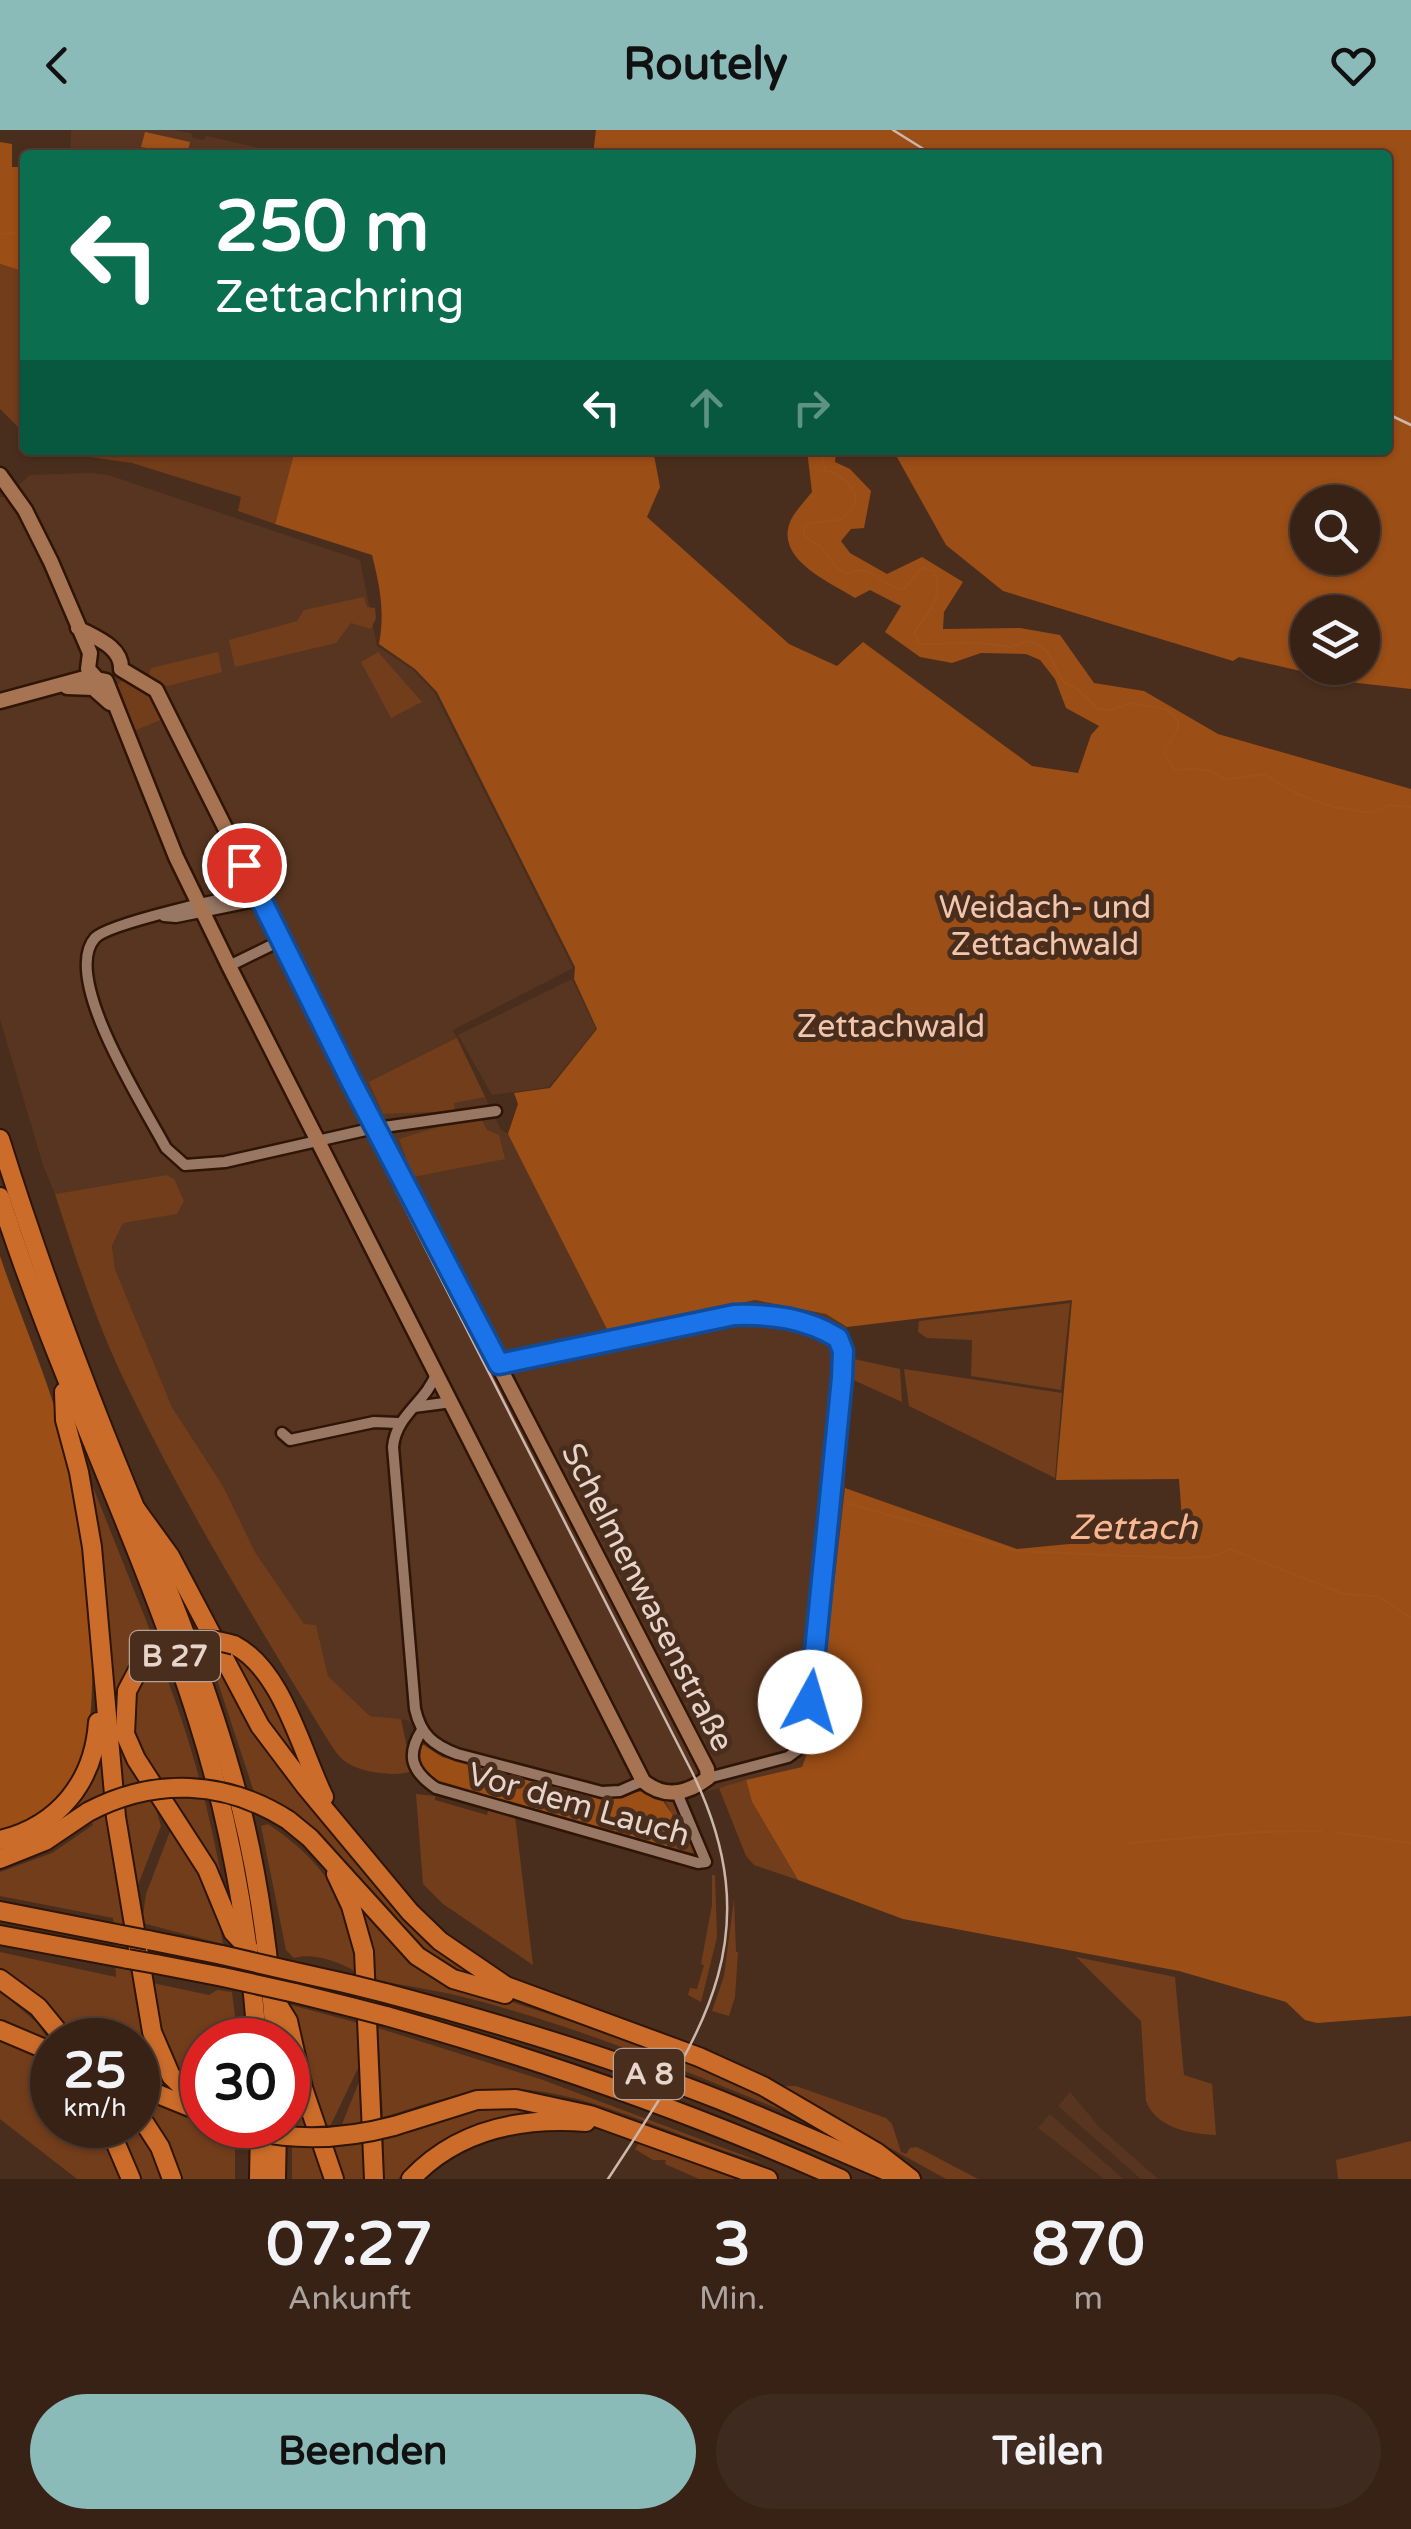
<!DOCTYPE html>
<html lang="de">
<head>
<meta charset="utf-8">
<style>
	:root { --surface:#382216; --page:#3f2a1f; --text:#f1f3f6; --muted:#aba4a1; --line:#523f35; --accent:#8bbbb9 }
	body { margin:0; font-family:"Varela Round",sans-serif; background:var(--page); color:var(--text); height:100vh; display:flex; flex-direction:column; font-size:38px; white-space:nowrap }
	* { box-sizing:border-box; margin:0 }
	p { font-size:32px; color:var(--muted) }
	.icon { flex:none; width:55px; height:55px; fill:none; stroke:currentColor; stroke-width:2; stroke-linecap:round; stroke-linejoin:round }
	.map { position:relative; height:2049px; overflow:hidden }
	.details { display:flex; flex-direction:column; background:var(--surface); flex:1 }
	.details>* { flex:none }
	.guide { position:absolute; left:20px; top:20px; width:1372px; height:305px; border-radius:10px; box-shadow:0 2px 8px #0004,0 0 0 2px var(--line); background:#0b6e4f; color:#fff; overflow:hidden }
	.controls { position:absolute; left:1290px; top:355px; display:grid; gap:20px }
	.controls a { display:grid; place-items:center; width:90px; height:90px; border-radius:50%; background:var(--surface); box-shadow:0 2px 8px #0004,0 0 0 2px var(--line); font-size:50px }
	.speed { position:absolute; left:30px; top:1888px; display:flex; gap:20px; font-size:50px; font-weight:700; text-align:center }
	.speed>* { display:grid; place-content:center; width:130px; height:130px; border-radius:50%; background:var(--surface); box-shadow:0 2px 8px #0004,0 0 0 2px var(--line); line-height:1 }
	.speed small { font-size:25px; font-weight:400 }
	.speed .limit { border:15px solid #d22; background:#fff; color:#111 }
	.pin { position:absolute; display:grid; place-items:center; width:85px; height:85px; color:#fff; margin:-42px; border:5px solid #fff; border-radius:50%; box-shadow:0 2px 10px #0007 }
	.me { position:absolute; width:110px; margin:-55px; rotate:6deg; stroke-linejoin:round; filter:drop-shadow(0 0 8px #0008) }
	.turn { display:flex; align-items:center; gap:35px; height:210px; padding:0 30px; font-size:45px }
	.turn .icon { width:130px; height:130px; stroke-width:2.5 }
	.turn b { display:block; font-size:70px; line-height:85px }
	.lanes { display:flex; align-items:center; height:95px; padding:0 30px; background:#0003; justify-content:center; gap:50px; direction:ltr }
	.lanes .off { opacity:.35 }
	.eta { display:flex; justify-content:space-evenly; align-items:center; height:170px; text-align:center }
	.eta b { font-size:60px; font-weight:700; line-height:70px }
	.button { display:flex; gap:20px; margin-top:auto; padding:20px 30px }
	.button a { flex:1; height:115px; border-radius:60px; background:var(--accent); color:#111; font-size:40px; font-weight:700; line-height:115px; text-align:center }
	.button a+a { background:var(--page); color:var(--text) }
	header { display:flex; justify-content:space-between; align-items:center; height:130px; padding:0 30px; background:var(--accent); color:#111; font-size:45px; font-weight:700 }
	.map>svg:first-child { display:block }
	.built { fill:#583520 }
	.green { fill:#723d1b }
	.forest { fill:#9b4e15; fill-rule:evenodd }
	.water { fill:#9e5119 }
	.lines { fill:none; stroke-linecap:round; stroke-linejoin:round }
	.stream { stroke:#9e5119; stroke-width:2.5 }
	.street-casing { stroke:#2f1505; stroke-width:15 }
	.secondary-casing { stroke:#2f1505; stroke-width:19 }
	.highway-casing { stroke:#2f1505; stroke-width:22 }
	.street { stroke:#987765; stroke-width:10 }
	.secondary { stroke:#a77453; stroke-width:14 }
	.highway { stroke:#cb6c2a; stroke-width:18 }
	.tram { stroke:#ccb7ac; stroke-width:2.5 }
	.highway-bridge-casing { stroke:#2f1505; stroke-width:22; stroke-linecap:butt }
	.highway-bridge { stroke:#cb6c2a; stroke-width:18 }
	.route-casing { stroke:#114b97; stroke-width:25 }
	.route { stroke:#1a73e8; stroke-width:18 }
	.labels { text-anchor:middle; stroke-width:10; stroke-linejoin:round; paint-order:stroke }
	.shield { fill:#4a2e1d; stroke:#b8a296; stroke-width:2.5 }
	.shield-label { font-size:30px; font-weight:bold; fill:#e7d4ca }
	.park-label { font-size:32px; fill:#f2c6ad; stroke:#4a2e1d }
	.street-label { font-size:32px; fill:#e7d4ca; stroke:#4a2e1d }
	.water-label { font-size:35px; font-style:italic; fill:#f9b892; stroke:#4a2e1d }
</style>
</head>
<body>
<header><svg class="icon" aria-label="back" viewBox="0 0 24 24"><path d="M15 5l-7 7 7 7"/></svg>Routely<svg class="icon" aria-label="heart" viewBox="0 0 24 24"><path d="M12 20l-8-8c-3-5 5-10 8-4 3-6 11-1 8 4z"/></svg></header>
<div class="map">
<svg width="1411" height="2049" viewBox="0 0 1411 2049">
	<rect width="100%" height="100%" fill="#4a2e1d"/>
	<!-- built -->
	<g class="built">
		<polygon points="71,0 173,0 191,3 193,8 204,10 206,6 255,17 265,25 70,25"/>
		<polygon points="91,343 108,345 360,430 377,516 413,540 434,562 573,838 453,900 501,1000 508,1004 518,1021 609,1202 755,1170 826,1184 847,1197 845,1359 818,1596 802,1637 672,1670 643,1661 601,1669 442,1627 422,1614 420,1600 407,1590 370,1586 328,1546 316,1496 304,1495 255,1422 223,1356 172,1277 115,1139 112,1116 123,1093 166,1045 55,1064 43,1035 0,889 0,367 6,367 30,345"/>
		<polygon points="572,849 596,899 549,957 492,965 458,905"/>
		<polygon points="1070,1962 1100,1998 1158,2049 1141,2049 1058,1976"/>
		<polygon points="1050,1984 1123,2049 1104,2049 1038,1998"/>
	</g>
	<!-- green -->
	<g class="green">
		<polygon points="0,134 25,142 25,304 0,279"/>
		<polygon points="41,320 295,320 275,394 238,381 241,367 132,333"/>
		<polygon points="364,467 367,477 375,478 376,488 371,499 351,493 336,513 235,537 229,510 297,491 304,480"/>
		<polygon points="218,522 222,542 167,556 148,547 151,538"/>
		<polygon points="378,522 422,572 391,588 361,532"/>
		<polygon points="127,548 148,560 165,588 129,603 112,558"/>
		<polygon points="457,908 485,967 454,973 455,981 383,984 369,952"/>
		<polygon points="461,990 482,990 487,1000 499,1005 505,1029 413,1047 399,1009"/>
		<path d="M 166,1045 L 174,1049 L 184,1071 L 177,1084 L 123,1093 L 112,1116 L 115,1139 L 172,1277 L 223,1356 L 255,1422 L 304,1494 L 316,1495 L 328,1546 L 370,1586 L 401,1589 L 412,1641 C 394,1648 355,1642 341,1628 C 335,1622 331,1614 326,1607 C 256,1492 186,1378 127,1256 C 97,1195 76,1129 55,1064 Z"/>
		<polygon points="1070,1173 1061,1260 971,1246 972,1210 927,1208 918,1202 919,1191"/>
		<polygon points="854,1229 900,1239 902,1272 849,1248"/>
		<polygon points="904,1239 1062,1263 1055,1348 909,1276"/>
		<polygon points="85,1337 155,1513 137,1527 121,1565 161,1696 136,1760 133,1760"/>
		<polygon points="199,1495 219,1532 418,1800 456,1834 486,1852 434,1833 319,1705 267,1667 254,1662"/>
		<polygon points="232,1521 264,1546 309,1651 282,1618 226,1524"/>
		<path d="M 159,1528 C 189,1602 209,1678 223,1756 C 215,1740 208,1723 198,1708 C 160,1649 94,1596 159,1528 Z"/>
		<polygon points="103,1620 139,1859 182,1966 138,1950 138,1910 76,1910 56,1885 0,1840 0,1822 116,1847 113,1788 0,1766 0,1742 52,1723 93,1695 87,1676 35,1709 0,1723 0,1715"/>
		<polygon points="746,1650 752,1672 798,1750 754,1735 746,1726 719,1658"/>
		<polygon points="416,1664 435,1666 435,1670 487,1685 489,1678 515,1686 533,1835 443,1774 423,1754"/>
		<path d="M 659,1665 L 675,1669 L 698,1724 L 663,1719 C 680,1703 675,1680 659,1665 Z"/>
		<path d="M 268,1694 C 326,1733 352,1774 359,1844 C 344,1833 312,1822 294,1828 L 286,1820 L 261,1696 Z"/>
		<polygon points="171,1699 213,1763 223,1814 142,1793 146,1764"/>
		<polygon points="712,1745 715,1745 717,1807 701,1872 688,1865 690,1858 697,1859 704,1835 701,1834 712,1775"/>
		<polygon points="734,1769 736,1822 738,1822 735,1867 729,1886 712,1881 724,1846"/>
		<path d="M 359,1772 L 460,1855 L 673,1925 L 782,1974 L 781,1980 C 676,1937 569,1893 459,1866 C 431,1859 403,1856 375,1849 L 373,1821 Z"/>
		<path d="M 1076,1827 L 1175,1847 L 1184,1945 L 1212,1954 L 1216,2005 C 1190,2004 1156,1998 1146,1971 L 1141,1891 Z"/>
		<polygon points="148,1852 209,1865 217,1860 232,1862 238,1910 202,1910 202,1970 165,1928"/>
		<polygon points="0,1861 37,1893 52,1915 0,1894"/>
		<polygon points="291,1875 362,1894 360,1934 326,2005 296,1909"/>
		<path d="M 378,1898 L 543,1950 L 761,2032 C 680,2011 585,1956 502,1959 C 462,1960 421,1976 383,1987 Z"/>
		<polygon points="0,1911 52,1932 52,1995 97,1995 121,2049 77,2049 0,1989"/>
		<polygon points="292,1948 329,2049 292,2049"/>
		<polygon points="364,1950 366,2049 340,2049 333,2027 334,2014 359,1952"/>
		<polygon points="778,1956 796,1956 886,1988 892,1994 901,2022 906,2024 910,2018 917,2017 978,2049 946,2049"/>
		<path d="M 138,1962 L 202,1988 L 202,1995 L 218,1995 L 235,2015 L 235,2049 L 178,2049 C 171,2033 138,1971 138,1962 Z"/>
		<path d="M 494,1973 L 544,1981 C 486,1986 436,2003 398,2049 L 383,2049 L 384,2005 Z"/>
		<polygon points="138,1992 166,2049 139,2049 116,1995 138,1995"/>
		<polygon points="1411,2011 1411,2049 1338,2049 1336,2030"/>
		<polygon points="640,2012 739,2049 699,2049 665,2034 666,2030 653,2030 635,2019"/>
	</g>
	<!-- forest -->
	<g class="forest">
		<path d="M 596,0 L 1411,0 L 1411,559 L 1349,552 L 1239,527 L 1233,531 L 1003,461 L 946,415 L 893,320 L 1388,320 L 1388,25 L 593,25 ZM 1362,372 L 1362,428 L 1308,428 L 1308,372 ZM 1308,482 L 1362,482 L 1362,538 L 1308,538 Z"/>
		<polygon points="0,12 12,14 12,37 25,37 25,142 0,134"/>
		<path d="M 295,320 L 653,320 L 660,357 L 647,387 L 789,514 L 837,536 L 863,512 L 1032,636 L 1078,643 L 1091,605 L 1099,596 L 1066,578 L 1055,549 L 1040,530 L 1026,524 L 981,523 L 952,533 L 920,527 L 885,502 L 901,476 L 870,460 L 855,468 C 831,453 778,431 789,395 C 792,384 805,371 812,362 L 807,320 L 836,320 L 835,332 L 850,339 L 871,361 L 864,398 L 851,399 L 841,411 L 850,423 L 887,444 L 922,427 L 963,452 L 944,482 L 943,499 L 1020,498 L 1060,505 L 1094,553 L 1144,561 L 1218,604 L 1411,659 L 1411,1886 L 1317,1893 L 1305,1890 L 1286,1872 L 1179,1841 L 903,1789 L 798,1750 L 752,1672 L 746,1650 L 802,1637 L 818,1595 L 845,1358 L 1017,1419 L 1183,1403 L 1179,1349 L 1056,1350 L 1072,1170 L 847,1197 L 826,1184 L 755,1170 L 609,1203 L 508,1004 L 518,974 L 514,963 L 550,958 L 597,899 L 574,849 L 575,837 L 437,562 L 415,539 L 379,514 C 385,482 380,457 372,425 L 275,394 Z"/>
		<path d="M 0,1126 C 20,1186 46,1244 63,1305 C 84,1378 107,1569 80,1637 C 66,1674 36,1691 0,1699 Z"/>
		<polygon points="422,1614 442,1627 601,1669 643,1661 659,1665 672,1684 673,1710 663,1719 439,1654 422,1638 415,1623 418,1615"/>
	</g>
	<!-- water -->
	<polygon class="water" points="145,2 190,12 187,25 141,17"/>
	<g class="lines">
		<!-- stream -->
		<g class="stream">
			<polyline points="0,104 25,102"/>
			<path d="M 821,320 L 825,340 C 846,345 870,369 844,387 C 833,395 816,389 804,396 L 804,406 L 821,417 L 838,439 L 847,443 L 860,440 L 869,442 L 896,458 L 904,459 L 922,438 L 934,441 C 945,466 929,482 914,502 L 919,514 L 981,513 L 1010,517 L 1029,511 L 1039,515 L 1046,520 L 1064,553 L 1076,558 L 1098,579 L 1112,580 L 1130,573 L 1165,579 L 1173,584 L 1178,592 L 1178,598 L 1164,623 L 1175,640 C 1194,638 1211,638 1226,650 L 1264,644 L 1297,664 L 1334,677 L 1372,683 L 1388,675 L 1411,677"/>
			<polyline points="847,1373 1018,1421 1177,1428 1211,1427 1230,1419 1344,1464 1378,1466 1411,1488"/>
			<polyline points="1334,1702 1411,1713"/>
			<polyline points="1128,1713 1257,1702 1322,1701"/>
		</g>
		<defs>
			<g id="street">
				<path d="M 256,762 C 229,767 109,793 95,808 C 60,847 145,978 166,1018 L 185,1035 L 225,1032 L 370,999 L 496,981"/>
				<polyline points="164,786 176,787 260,770"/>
				<polyline points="229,836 280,811"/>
				<path d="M 499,1234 L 734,1185 C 773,1184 805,1188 839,1208 L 843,1221 L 842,1248 L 808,1604 L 799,1619 L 788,1627 L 708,1648"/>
				<path d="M 437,1242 C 426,1273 396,1284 393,1317 L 415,1579 C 421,1605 433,1615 457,1624 L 602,1662 L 620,1661 L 643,1651"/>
				<polyline points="414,1277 452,1272"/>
				<polyline points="282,1303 290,1310 374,1292 398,1293"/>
				<path d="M 422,1600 C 406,1625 411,1641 436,1658 L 698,1733 L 706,1732 L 677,1663"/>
			</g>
			<g id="secondary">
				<path d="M 0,345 L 25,380 L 51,432 L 90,523 L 88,539 L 97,549 L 106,551 L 176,727 L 229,836 L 643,1651 C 664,1669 687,1664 708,1648 L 707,1639 L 364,975 L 156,560 L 121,539 C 122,517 96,508 78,498"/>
				<polyline points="67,557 93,558 110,573"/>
				<polyline points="0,571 92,546"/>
			</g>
			<g id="highway">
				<path d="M 0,1009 C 31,1108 66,1205 104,1301 C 154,1426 208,1548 241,1678 C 260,1754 270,1832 275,1910"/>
				<path d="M 0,1067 C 57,1245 142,1413 198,1591 C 231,1695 249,1802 257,1910"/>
				<polyline points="64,1262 65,1290 79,1342 92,1417 116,1687 152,1902 171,1946 202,1976"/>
				<polyline points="136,1379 170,1426 260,1596 306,1657 410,1782 440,1811 506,1856 699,1927 763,1956 876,2022 911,2049"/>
				<path d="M 234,1515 C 282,1539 301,1620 324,1667"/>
				<polyline points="149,1529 138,1540 127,1561 125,1604 136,1629 207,1739 233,1802 249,1819"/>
				<polyline points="288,1690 310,1708 417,1826 453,1849 505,1864"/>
				<path d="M 0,1710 C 59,1696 94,1651 98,1592"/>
				<polyline points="0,1729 45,1711 88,1682"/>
				<polyline points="336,1744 351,1776 364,1822 374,2049"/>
				<polyline points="0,1781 122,1805"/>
				<polyline points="0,1805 128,1829"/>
				<polyline points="148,1810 222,1825"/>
				<polyline points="156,1834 223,1847"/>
				<polyline points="291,1841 349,1854"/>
				<polyline points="0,1849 38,1877 65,1910"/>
				<polyline points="295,1863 351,1877"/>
				<path d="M 385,1863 C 498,1893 611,1927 720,1970 C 779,1994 837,2020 896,2045"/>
				<polyline points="275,1870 288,1891 303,1958 334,2049"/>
				<path d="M 386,1886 C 542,1930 694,1983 841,2049"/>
				<polyline points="0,1900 52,1922"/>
				<polyline points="138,1956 202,1982"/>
				<polyline points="138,1983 160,2017 172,2049"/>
				<polyline points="108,1995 131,2049"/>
				<polyline points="394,1996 477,1970 516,1969 590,1985 768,2049"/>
				<polyline points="259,2049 260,1995"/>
				<polyline points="276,2049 277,1995"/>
				<path d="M 411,2049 C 457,2000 520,1987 586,1992"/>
			</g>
		</defs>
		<!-- street casing -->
		<use href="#street" class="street-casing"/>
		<!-- secondary casing -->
		<use href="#secondary" class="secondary-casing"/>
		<!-- highway casing -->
		<use href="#highway" class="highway-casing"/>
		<!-- street -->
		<use href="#street" class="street"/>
		<!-- secondary -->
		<use href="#secondary" class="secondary"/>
		<!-- highway -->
		<use href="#highway" class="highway"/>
		<!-- tram -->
		<g class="tram">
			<polyline points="893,0 933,25"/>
			<polyline points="1388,284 1411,295"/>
			<path d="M 377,1023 L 692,1642 C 774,1810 699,1909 608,2049"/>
		</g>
		<defs>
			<g id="highway-bridge">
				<path d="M 149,1529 C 178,1511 202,1505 234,1515"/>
				<path d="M 88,1682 C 154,1647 225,1650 288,1690"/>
				<polyline points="122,1805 148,1810"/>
				<polyline points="222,1825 291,1841"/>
				<polyline points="128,1829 156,1834"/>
				<polyline points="223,1847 295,1863"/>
				<polyline points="349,1854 385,1863"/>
				<polyline points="351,1877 386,1886"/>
				<path d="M 233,1995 C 285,2012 341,2010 394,1996"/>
			</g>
		</defs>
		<!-- highway-bridge casing -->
		<use href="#highway-bridge" class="highway-bridge-casing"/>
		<!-- highway-bridge -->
		<use href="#highway-bridge" class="highway-bridge"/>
	</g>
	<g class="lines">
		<defs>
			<path id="route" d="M 244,735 L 351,951 L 499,1234 L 734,1185 C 773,1184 805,1188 838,1208 L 843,1221 L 842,1248 L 810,1572"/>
		</defs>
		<!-- route casing -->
		<use href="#route" class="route-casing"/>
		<!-- route -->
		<use href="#route" class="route"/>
	</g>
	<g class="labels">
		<!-- shield labels -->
		<g class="shield">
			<rect x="130" y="1501" width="90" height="50" rx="8"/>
			<rect x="614" y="1919" width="70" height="50" rx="8"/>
		</g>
		<g class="shield-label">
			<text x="175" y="1536">B 27</text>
			<text x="649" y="1954">A 8</text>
		</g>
		<!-- park labels -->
		<g class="park-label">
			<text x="1045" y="788">Weidach- und<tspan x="1045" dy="37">Zettachwald</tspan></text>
			<text x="891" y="907">Zettachwald</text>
		</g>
		<!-- street labels -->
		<g class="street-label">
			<text transform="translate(648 1467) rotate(63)" y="11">Schelmenwasenstraße</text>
			<text transform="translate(579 1674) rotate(16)" y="11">Vor dem Lauch</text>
		</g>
		<!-- water labels -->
		<g class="water-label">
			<text x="1133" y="1409">Zettach</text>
		</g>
	</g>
</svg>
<div class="controls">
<a><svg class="icon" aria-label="search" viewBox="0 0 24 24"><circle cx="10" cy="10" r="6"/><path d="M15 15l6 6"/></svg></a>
<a><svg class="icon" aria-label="layers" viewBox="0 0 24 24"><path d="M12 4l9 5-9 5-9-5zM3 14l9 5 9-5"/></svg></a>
</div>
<div class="speed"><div>25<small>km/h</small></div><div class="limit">30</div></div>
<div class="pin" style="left:244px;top:735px;background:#d93025"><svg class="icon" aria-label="arrive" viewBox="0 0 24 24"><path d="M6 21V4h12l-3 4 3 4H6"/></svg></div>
<svg class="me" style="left:810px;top:1572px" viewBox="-20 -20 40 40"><circle r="19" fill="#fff"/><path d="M0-13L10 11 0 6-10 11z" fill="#1a73e8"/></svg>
<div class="guide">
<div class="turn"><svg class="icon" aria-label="left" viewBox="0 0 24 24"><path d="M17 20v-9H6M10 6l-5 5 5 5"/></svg><div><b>250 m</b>Zettachring</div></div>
<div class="lanes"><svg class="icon" aria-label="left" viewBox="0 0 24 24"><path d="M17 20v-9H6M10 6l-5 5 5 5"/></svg><svg class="icon off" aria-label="ahead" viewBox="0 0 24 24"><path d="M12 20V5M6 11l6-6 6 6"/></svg><svg class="icon off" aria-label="right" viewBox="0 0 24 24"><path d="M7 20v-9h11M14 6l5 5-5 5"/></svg></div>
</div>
</div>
<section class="details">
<div class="eta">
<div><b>07:27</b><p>Ankunft</p></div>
<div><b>3</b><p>Min.</p></div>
<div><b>870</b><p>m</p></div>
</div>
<div class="button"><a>Beenden</a><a>Teilen</a></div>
</section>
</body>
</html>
